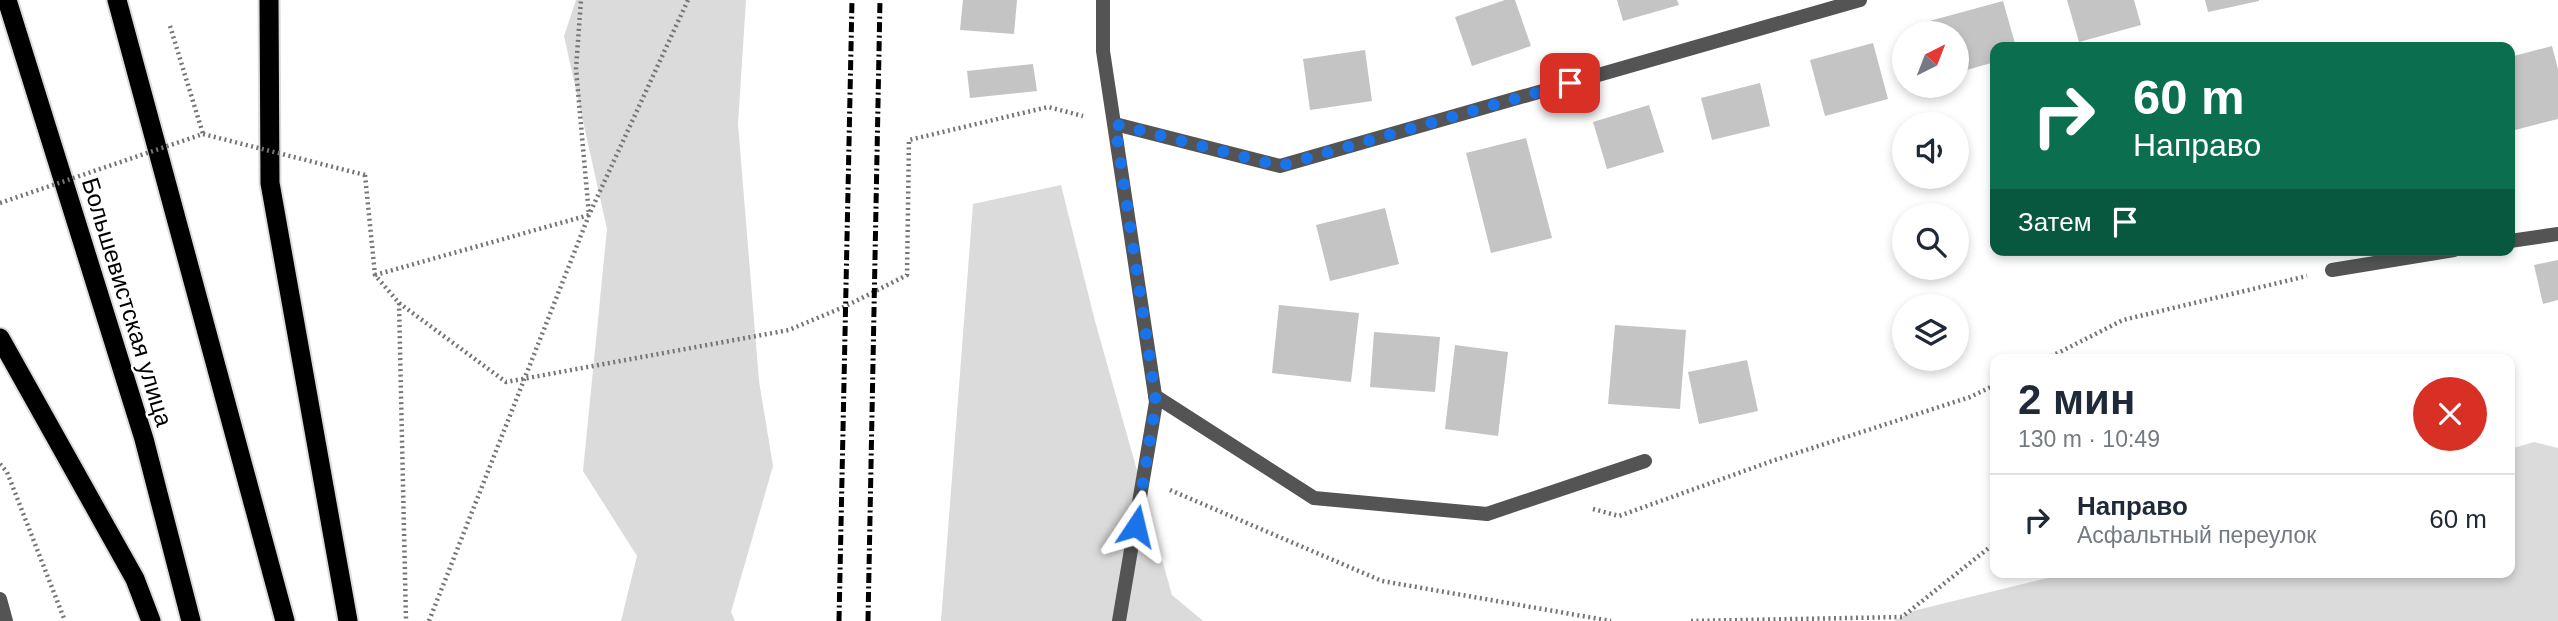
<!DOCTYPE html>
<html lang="ru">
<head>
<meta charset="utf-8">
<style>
	:root { --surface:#fff; --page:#f2f2f3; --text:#1f2937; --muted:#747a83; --line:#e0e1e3 }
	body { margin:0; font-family:Arial,sans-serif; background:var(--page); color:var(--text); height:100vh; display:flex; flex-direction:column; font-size:26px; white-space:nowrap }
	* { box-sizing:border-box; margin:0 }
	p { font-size:23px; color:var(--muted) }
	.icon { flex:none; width:38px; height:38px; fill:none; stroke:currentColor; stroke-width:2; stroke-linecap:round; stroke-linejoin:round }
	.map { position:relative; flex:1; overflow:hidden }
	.sheet { position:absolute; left:1990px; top:354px; width:525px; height:224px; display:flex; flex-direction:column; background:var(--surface); border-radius:14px; box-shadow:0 4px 10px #0003 }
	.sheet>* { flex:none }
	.guide { position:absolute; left:1990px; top:42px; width:525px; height:214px; border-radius:14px; box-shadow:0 4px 10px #0003; background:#0b6e4f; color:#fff; overflow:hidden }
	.needle { width:46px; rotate:42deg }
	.controls { position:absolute; left:1892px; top:21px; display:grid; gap:14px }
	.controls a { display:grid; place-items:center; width:77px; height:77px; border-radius:50%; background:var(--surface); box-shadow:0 4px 10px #0003; font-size:35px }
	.pin { position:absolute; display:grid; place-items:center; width:60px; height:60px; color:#fff; margin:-30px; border-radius:14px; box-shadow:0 4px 10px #0006 }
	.me { position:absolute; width:77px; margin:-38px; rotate:10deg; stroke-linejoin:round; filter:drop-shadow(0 0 5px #0008) }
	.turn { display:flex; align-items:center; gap:24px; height:147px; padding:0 28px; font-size:32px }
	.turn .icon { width:91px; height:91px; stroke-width:2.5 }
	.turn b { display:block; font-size:49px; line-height:60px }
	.then { display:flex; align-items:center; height:66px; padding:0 28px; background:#0003; gap:14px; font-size:26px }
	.round { display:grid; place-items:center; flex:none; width:74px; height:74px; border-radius:37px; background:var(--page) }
	.summary { display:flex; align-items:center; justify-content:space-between; height:119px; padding:0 28px }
	h1 { font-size:42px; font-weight:800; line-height:52px }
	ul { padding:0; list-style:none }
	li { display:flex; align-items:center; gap:21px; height:91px; padding:0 28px; border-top:2px solid var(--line) }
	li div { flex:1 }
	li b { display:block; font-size:26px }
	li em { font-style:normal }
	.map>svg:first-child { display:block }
	.green { fill:#dbdbdb }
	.building { fill:#c4c4c4 }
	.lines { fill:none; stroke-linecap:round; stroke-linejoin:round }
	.trunk-casing { stroke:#dbdbdb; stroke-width:23 }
	.path { stroke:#767676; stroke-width:4.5; stroke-dasharray:2 3.5; stroke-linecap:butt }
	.minor { stroke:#545454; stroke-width:14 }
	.tertiary { stroke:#545454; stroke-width:14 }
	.trunk { stroke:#000; stroke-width:19 }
	.rail { stroke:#000; stroke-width:5; stroke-dasharray:10 3.5 2 3.5; stroke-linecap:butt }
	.path-bridge { stroke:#767676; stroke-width:4.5; stroke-dasharray:2 3.5; stroke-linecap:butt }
	.route { stroke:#1a73e8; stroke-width:12; stroke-dasharray:0 21.6 }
	.labels { text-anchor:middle; stroke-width:5; stroke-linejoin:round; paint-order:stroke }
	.street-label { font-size:24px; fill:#000; stroke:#fff }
</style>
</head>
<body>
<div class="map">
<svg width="2558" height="621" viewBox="0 0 2558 621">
	<rect width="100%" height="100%" fill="#fff"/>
	<!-- green -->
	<g class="green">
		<polygon points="576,0 746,0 738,124 759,381 773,466 731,612 735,621 621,621 637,556 583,471 607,229 564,36"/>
		<polygon points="1061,185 1095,321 1172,595 1203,621 941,621 973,204"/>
		<polygon points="2534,442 2558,448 2558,621 1894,621 1913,611 2072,572 2510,572 2510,449"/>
	</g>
	<!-- building -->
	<g class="building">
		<polygon points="963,0 1017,0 1014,34 960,30"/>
		<polygon points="1505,0 1515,0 1531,46 1472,66 1455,17"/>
		<polygon points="1617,0 1677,0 1679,5 1623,21"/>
		<polygon points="2067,0 2134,0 2141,25 2079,42"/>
		<polygon points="2205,0 2259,0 2259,1 2208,12"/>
		<polygon points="2003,1 2016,47 1995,47 1995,62 1956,73 1956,33 1925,33 1922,23"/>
		<polygon points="1873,43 1888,99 1825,116 1810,60"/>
		<polygon points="2552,46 2558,69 2558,119 2515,130 2510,108 2510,57"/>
		<polygon points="1365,50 1372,101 1310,110 1303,59"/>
		<polygon points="1033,64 1037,91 970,98 967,71"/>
		<polygon points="1760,83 1770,126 1712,140 1701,98"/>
		<polygon points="1649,105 1664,152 1607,169 1593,122"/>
		<polygon points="1526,138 1552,238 1491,253 1466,153"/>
		<polygon points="1385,208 1399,264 1330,281 1316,225"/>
		<polygon points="2558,260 2558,300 2543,304 2534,265"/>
		<polygon points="1279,305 1359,313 1351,382 1272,373"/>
		<polygon points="1615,325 1686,330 1680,409 1608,404"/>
		<polygon points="1374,332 1440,337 1435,392 1370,387"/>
		<polygon points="1455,345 1508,352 1498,436 1445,429"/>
		<polygon points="1747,360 1758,411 1699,424 1688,372"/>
	</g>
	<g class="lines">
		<defs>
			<g id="trunk">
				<polyline points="7,0 144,439 191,621"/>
				<polyline points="117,0 285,621"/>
				<polyline points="269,0 270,183 348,621"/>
				<polyline points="0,338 135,579 151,621"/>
			</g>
		</defs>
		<!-- trunk casing -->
		<use href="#trunk" class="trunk-casing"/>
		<!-- path -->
		<g class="path">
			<polyline points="170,26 203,134"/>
			<polyline points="365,175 375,275 399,303 406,621"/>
			<polyline points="375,275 589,215 576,69 581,0"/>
			<polyline points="399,303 506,382 789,330 846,306 907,275 909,140 1048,107 1083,116"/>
			<polyline points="2046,359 2123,320 2307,276"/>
			<polyline points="0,464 7,472 65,621"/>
			<polyline points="1170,490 1382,581 1611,621"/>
			<polyline points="1593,509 1619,516 1772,461 1970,397 1995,385"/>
			<polyline points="429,621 589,215 688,0"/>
			<polyline points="1691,621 1902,617 1995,543"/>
		</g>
		<!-- minor -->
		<g class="minor">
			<polyline points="1103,0 1103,51 1156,402 1119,621"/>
			<polyline points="1115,124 1280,166 1860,0"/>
			<polyline points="2510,241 2558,234"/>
			<polyline points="2332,270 2454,250"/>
			<polyline points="1155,396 1314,498 1487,514 1645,461"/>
		</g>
		<!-- tertiary -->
		<polyline class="tertiary" points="0,599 6,621"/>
		<!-- trunk -->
		<use href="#trunk" class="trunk"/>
		<!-- rail -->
		<g class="rail">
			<polyline points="839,621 852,0"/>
			<polyline points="868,621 880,0"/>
		</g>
		<!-- path-bridge -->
		<polyline class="path-bridge" points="0,203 203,134 365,175"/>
	</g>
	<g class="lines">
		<!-- route -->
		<polyline class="route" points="1136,526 1156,402 1115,124 1280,166 1570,83"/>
	</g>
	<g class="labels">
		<!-- street labels -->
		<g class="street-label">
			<text transform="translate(127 302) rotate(73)" y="8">Большевистская улица</text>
		</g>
	</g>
</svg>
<div class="controls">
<a><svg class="needle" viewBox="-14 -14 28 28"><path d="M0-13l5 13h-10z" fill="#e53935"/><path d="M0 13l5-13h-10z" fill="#747a83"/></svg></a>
<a><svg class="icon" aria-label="sound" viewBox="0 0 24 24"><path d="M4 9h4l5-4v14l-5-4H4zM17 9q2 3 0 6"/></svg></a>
<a><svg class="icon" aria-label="search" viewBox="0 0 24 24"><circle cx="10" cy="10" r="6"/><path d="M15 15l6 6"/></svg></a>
<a><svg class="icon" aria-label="layers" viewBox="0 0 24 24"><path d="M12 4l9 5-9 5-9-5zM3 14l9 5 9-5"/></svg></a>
</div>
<div class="pin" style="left:1570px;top:83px;background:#d93025"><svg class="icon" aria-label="arrive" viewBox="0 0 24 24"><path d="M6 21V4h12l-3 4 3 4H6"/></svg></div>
<svg class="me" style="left:1136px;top:526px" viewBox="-20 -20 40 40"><path d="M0-17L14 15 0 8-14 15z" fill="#1a73e8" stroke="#fff" stroke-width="4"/></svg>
<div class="guide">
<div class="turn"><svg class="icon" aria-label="right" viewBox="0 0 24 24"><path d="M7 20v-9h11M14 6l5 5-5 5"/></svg><div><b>60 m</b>Направо</div></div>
<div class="then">Затем<svg class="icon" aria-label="arrive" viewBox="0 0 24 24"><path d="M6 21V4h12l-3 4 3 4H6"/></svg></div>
</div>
<section class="sheet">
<div class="summary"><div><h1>2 мин</h1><p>130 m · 10:49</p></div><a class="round" style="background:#d93025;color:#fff"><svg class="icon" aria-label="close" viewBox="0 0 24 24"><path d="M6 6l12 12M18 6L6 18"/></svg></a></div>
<ul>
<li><svg class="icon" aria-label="right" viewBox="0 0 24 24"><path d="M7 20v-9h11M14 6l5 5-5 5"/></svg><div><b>Направо</b><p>Асфальтный переулок</p></div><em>60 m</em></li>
</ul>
</section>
</div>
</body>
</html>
